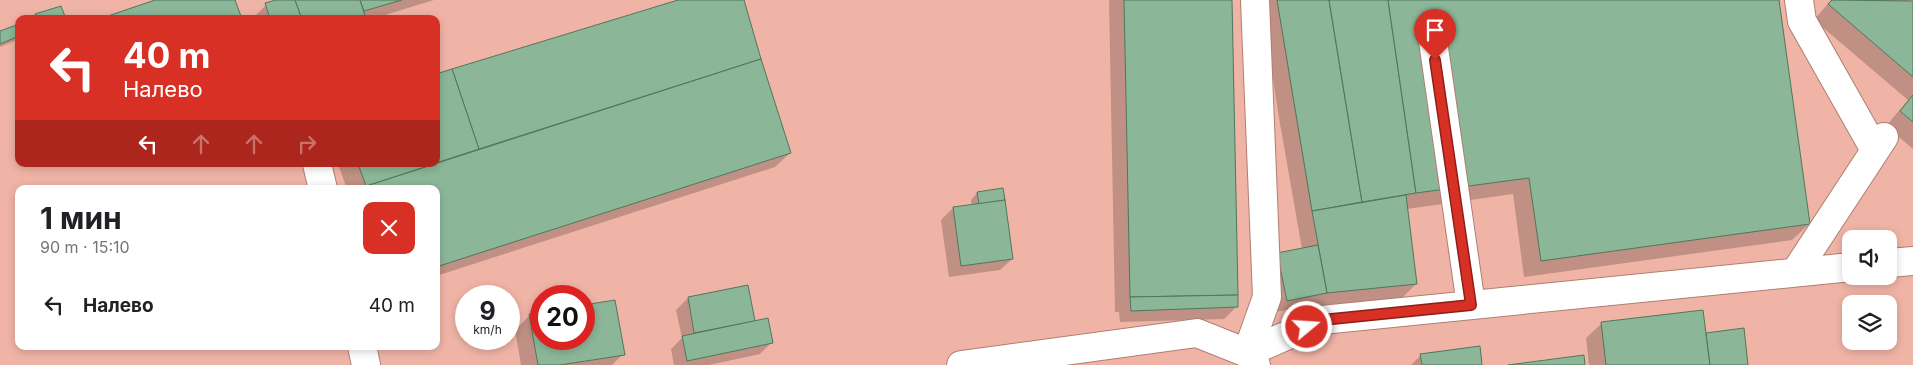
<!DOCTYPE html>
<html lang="ru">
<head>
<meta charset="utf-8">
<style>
	:root { --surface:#fff; --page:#f2f2f2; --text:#202124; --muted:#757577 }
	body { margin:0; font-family:Inter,sans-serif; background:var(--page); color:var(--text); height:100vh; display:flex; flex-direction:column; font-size:19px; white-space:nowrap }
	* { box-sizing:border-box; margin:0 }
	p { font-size:16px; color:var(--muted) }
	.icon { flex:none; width:28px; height:28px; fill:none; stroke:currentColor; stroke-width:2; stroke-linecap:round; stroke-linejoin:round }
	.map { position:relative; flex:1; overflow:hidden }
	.sheet { position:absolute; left:15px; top:185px; width:425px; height:165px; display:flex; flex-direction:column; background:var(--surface); border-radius:10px; box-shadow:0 2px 8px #0003 }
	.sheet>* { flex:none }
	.banner { position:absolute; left:15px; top:15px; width:425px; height:152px; border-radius:10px; box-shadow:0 2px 8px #0003; background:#d93025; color:#fff; overflow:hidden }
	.buttons { position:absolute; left:1842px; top:230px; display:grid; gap:10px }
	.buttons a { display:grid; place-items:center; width:55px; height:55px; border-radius:10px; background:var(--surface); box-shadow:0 2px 8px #0003; font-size:25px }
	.speed { position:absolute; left:455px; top:285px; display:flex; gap:10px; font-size:25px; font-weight:700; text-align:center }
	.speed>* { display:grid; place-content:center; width:65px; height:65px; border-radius:50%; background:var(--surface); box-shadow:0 2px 8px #0003; line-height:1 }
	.speed small { font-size:12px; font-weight:400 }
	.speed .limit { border:8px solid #d22; background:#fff; color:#111 }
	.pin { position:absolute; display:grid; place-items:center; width:42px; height:42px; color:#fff; margin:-51px -21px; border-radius:50% 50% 50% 0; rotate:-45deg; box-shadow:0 0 5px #0007 }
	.pin .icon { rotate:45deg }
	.me { position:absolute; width:55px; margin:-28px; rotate:72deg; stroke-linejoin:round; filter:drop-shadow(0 0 4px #0008) }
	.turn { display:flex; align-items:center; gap:18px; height:105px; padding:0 25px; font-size:22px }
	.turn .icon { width:65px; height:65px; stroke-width:2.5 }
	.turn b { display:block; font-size:35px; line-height:42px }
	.lanes { display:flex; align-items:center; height:48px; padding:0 25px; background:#0003; justify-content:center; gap:25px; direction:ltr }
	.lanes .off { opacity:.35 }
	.round { display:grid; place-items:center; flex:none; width:52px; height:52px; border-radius:10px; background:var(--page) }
	.headline { display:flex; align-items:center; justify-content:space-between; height:85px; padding:0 25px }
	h1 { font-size:30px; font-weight:700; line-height:38px }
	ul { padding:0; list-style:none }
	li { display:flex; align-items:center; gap:15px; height:70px; padding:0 25px }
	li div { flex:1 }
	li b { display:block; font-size:19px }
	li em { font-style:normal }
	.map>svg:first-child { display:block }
	.built { fill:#f0b4a6; fill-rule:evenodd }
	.shadow { fill:#0003 }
	.building { fill:#8bb798; stroke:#4e775b }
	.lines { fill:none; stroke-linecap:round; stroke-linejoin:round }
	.minor-casing { stroke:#af7e72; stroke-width:30 }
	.minor { stroke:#fff; stroke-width:28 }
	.route-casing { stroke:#8d1f18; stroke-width:12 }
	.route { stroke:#d93025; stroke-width:9 }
</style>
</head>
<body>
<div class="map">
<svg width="1913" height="365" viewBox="0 0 1913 365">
	<rect width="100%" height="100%" fill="#f7c2b5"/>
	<!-- built -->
	<path class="built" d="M 0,0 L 1913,0 L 1913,365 L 0,365 ZM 19,19 L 436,19 L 436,164 L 19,164 ZM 19,189 L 436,189 L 436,346 L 19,346 ZM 1851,239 L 1889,239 L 1889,276 L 1851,276 ZM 466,296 L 509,296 L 509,339 L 466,339 ZM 541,296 L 584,296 L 584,339 L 541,339 ZM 1851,304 L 1889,304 L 1889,341 L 1851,341 Z"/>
	<!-- shadow -->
	<g class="shadow">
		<polygon points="279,0 434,0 372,19 252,19 266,5"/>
		<polygon points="683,0 743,0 790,153 775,167 436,276 436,189 347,189 338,164 436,164 436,76"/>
		<polygon points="1109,0 1230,0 1236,307 1224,319 1120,322 1119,312 1115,312"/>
		<polygon points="1261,0 1778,0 1809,224 1792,240 1524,277 1513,194 1407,209 1416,284 1401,299 1313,308 1312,305 1275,312 1266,266 1302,249 1278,112"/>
		<polygon points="1831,0 1910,0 1913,2 1913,149 1886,126 1908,100 1814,20"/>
		<polygon points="19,25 19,39 0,47 0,33"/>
		<polygon points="977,193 1012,259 1000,270 949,277 941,220 953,208 972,206 971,200"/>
		<polygon points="747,287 754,322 772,342 760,354 709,365 674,365 671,349 682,338 676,310 688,298"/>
		<polygon points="614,301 623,354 612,365 521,365 515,330 530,315 541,313 541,339 584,339 584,306"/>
		<polygon points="1702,311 1705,334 1743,329 1747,365 1589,365 1586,338 1601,324"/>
		<polygon points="1421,355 1481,365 1411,365"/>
	</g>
	<!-- building -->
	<g class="building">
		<polygon points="155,0 235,0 242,19 99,19"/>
		<polygon points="276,0 295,0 302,19 270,19 265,3"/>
		<polygon points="295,0 360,0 366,19 302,19"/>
		<polygon points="360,0 402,0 364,11"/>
		<polygon points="678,0 744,0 761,59 479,149 452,69"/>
		<polygon points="1124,0 1232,0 1238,295 1130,297"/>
		<polygon points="1277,0 1329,0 1362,202 1312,211"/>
		<polygon points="1329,0 1388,0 1416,193 1362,202"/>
		<polygon points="1388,0 1779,0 1810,224 1541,261 1529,178 1416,193"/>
		<polygon points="1832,0 1913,1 1913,77 1828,4"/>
		<polygon points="61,6 66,19 37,19 35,14"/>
		<polygon points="19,24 19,36 0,44 0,31"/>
		<polygon points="761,59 791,153 436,267 436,189 366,189 366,186"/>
		<polygon points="452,69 479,149 436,163 436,74"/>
		<polygon points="1913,95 1913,122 1900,111"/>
		<polygon points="358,164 434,164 366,186"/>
		<polygon points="1003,188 1005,200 979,204 977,192"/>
		<polygon points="1406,195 1417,284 1327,293 1312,211"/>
		<polygon points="1005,200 1013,259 961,266 953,207"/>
		<polygon points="1318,245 1327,293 1287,301 1277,253"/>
		<polygon points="748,285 755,321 694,333 688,297"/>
		<polygon points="1238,295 1238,307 1131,311 1130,297"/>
		<polygon points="615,300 625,355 560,365 538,365 529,314 541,312 541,339 584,339 584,305"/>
		<polygon points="1703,310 1710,365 1606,365 1601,322"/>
		<polygon points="768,318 773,343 687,361 682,336"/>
		<polygon points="1744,328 1748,365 1710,365 1706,333"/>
		<polygon points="1480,346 1482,365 1422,365 1420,354"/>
		<polygon points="1584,355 1585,365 1508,365"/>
	</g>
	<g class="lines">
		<defs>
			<g id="minor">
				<polyline points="1799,0 1802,21 1875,150"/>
				<polyline points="1433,41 1471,305"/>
				<polyline points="317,164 323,189"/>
				<polyline points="1889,263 1913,261"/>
				<polyline points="1796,271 1884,137"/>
				<polyline points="362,346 366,365"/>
				<polyline points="1247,353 1322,320 1851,267"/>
				<polyline points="1247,353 1267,297 1255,0"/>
				<polyline points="961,365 1197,333 1247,353 1256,365"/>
			</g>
		</defs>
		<!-- minor casing -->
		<use href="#minor" class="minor-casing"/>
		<!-- minor -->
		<use href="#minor" class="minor"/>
	</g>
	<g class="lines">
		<defs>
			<polyline id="route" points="1307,327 1322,320 1471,305 1435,60"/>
		</defs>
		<!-- route casing -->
		<use href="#route" class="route-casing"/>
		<!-- route -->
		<use href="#route" class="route"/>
	</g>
</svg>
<div class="buttons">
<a><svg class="icon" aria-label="sound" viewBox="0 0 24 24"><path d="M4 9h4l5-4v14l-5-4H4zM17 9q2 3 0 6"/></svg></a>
<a><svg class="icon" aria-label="layers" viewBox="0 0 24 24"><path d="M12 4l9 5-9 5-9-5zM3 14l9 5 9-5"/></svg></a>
</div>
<div class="speed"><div>9<small>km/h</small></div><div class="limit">20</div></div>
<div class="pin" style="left:1435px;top:60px;background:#d93025"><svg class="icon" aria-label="arrive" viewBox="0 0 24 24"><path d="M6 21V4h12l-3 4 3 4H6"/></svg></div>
<svg class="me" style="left:1307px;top:327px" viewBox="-20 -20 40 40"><circle r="17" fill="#d93025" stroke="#fff" stroke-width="3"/><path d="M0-11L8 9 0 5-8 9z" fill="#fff"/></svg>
<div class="banner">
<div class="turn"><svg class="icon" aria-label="left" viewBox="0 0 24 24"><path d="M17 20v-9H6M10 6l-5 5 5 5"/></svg><div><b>40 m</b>Налево</div></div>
<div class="lanes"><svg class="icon" aria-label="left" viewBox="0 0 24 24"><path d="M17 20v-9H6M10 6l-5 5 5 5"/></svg><svg class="icon off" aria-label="ahead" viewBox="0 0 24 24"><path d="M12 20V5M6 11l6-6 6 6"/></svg><svg class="icon off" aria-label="ahead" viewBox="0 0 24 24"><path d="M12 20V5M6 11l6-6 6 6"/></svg><svg class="icon off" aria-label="right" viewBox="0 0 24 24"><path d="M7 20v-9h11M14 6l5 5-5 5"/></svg></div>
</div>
<section class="sheet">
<div class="headline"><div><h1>1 мин</h1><p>90 m · 15:10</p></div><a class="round" style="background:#d93025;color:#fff"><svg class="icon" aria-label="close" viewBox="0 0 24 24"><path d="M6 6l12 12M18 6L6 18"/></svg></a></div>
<ul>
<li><svg class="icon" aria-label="left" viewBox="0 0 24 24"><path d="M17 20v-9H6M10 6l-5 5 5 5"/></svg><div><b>Налево</b></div><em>40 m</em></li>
</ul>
</section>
</div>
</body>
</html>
